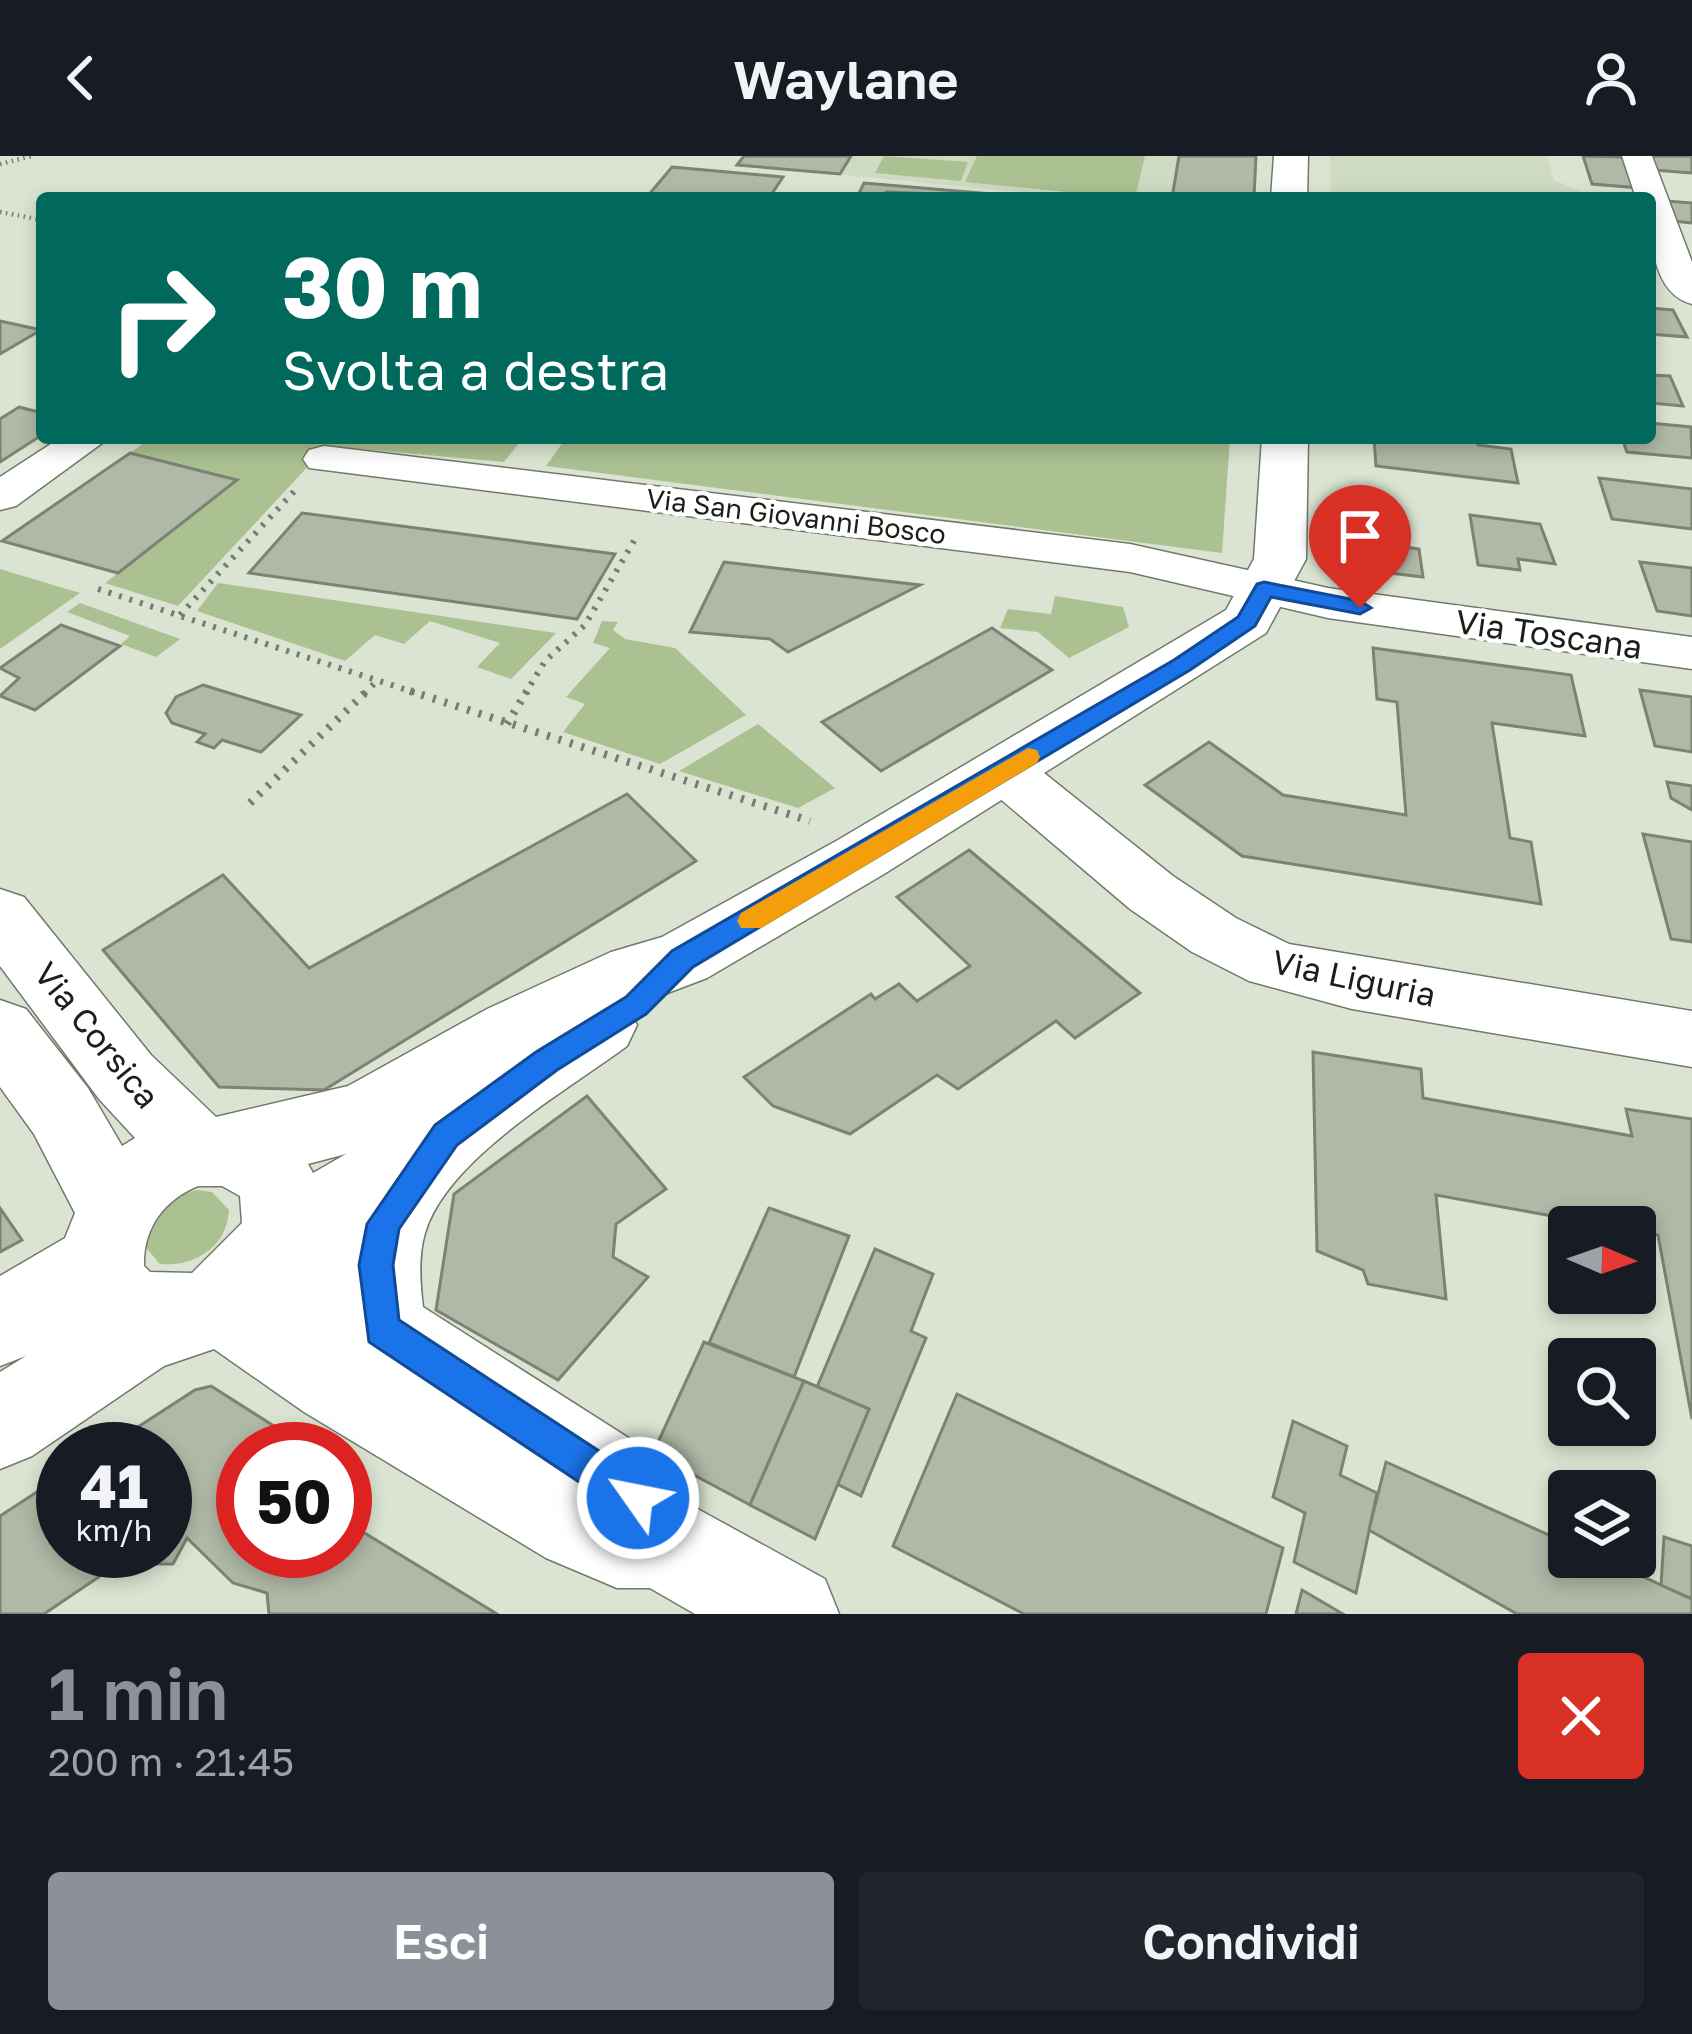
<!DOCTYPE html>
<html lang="it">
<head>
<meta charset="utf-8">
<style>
	:root { --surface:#171b24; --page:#20242c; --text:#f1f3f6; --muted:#9ea1a6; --accent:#8c9099 }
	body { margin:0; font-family:"Golos Text",sans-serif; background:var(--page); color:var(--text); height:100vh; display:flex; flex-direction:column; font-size:45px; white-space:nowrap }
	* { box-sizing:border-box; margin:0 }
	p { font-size:39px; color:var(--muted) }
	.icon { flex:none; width:66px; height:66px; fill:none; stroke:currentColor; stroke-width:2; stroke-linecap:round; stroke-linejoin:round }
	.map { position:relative; height:1458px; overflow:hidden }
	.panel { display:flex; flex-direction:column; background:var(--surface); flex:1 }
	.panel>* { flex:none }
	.banner { position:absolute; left:36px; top:36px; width:1620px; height:252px; border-radius:12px; box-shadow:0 6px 18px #0003; background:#00695c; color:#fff; overflow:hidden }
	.needle { width:78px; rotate:92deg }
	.fabs { position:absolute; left:1548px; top:1050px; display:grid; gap:24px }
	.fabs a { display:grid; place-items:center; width:108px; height:108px; border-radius:12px; background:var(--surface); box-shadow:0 6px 18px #0003; font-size:60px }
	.speed { position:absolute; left:36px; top:1266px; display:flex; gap:24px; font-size:60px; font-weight:700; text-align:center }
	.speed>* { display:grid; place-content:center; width:156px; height:156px; border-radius:50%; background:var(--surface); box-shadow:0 6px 18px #0003; line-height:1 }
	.speed small { font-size:30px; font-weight:400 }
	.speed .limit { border:18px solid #d22; background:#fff; color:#111 }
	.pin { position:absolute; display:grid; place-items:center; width:102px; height:102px; color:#fff; margin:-123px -51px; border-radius:50% 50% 50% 0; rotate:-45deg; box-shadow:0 0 12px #0007 }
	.pin .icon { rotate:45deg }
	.me { position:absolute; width:132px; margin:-66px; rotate:303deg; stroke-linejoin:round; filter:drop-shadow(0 0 9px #0008) }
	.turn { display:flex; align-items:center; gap:42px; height:252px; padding:0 48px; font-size:54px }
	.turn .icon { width:156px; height:156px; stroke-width:2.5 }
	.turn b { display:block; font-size:84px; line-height:102px }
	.round { display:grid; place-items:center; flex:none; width:126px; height:126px; border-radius:12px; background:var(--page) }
	.overview { display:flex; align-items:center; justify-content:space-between; height:204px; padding:0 48px }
	h1 { font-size:72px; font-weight:600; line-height:90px; color:var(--accent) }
	.action { display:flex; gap:24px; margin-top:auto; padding:24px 48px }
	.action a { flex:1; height:138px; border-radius:12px; background:var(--accent); color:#fff; font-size:48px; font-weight:600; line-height:138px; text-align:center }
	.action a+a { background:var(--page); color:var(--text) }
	header { display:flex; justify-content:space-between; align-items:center; height:156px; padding:0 48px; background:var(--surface); font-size:54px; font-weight:600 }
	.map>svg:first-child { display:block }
	.built { fill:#cedac1 }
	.green { fill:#abc191 }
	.building { fill:#b0b8a7; stroke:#7b8372; stroke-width:3 }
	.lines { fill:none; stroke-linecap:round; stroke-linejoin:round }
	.street-casing { stroke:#727969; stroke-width:3 }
	.secondary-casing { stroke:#727969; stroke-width:3 }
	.path-far2 { stroke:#777d71; stroke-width:4.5; stroke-dasharray:1.5 4.5; stroke-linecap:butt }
	.path-far1 { stroke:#777d71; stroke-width:6; stroke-dasharray:3 8; stroke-linecap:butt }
	.path { stroke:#777d71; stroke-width:8; stroke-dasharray:3 9; stroke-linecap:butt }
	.street { fill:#fff; fill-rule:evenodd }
	.secondary { fill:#fff; fill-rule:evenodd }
	.route { fill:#1a73e8; stroke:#114b97; stroke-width:3 }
	.slow { fill:#f59e0b }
	.labels { text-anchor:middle; stroke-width:9; stroke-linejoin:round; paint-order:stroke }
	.far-street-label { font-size:27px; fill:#1c1f19; stroke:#fff }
	.street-label { font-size:33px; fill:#1c1f19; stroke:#fff }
</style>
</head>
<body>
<header><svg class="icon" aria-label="back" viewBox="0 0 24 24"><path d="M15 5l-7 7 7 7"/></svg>Waylane<svg class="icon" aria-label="person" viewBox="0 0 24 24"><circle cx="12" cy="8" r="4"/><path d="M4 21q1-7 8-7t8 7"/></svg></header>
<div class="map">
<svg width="1692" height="1458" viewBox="0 0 1692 1458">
	<rect width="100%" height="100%" fill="#dbe4d2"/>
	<!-- built -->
	<g class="built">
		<polygon points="744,0 1256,0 1254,42 1086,42 737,9"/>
		<polygon points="1330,0 1547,0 1554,24 1594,42 1331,42"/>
	</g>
	<!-- green -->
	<g class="green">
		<polygon points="884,0 968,6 961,25 875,17"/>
		<polygon points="977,0 1145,0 1135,42 1130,42 965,26"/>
		<polygon points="151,282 523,282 504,306 327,290 178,450 105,427 236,325 130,297"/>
		<polygon points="566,282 1230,282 1222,397 546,310"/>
		<polygon points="0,413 80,437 0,493"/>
		<polygon points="218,427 556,477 511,523 477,511 500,487 430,465 404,488 375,479 345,505 197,455"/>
		<polygon points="1055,440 1123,451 1129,471 1069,502 1038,476 1000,472 1008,453 1051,458"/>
		<polygon points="80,447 180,483 156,501 121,488 130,480 67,456"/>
		<polygon points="602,465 618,466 613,474 625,483 675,492 746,559 660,608 563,576 585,548 566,541 610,492 593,487"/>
		<polygon points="758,568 835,632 798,652 679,615"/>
		<path d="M 197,1034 L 212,1036 L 229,1054 C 227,1091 195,1111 160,1108 L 143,1088 C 152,1059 165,1042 197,1034 Z"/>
	</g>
	<!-- building -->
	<g class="building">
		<polygon points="744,0 851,0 840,18 737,9"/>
		<polygon points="1179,0 1256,0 1254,42 1172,42"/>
		<polygon points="1583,0 1628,1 1640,32 1592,28"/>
		<polygon points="1648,0 1692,0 1692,17 1654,14"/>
		<polygon points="672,11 783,21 769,42 646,42"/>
		<polygon points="864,27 1039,42 886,36 883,42 857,41"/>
		<polygon points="1666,45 1692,47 1692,67 1673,65"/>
		<polygon points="1650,152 1673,154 1687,181 1650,178"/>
		<polygon points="0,165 41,174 0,198"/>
		<polygon points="1650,219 1670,220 1683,250 1650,247"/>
		<polygon points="19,251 42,257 42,279 0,306 0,263"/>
		<polygon points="1650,267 1691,271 1692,302 1627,296 1622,282 1650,282"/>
		<polygon points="1374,282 1476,282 1478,289 1511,293 1518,327 1376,310"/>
		<polygon points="130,297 237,324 118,417 2,385"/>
		<polygon points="1599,322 1692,333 1692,373 1612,363"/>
		<polygon points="1343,342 1401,354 1405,391 1419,393 1423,421 1347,412"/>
		<polygon points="302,357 538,388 615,398 577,463 249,417"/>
		<polygon points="1470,359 1540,368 1555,408 1518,403 1520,414 1478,409"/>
		<polygon points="724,406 809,416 920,429 788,496 770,483 690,476"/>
		<polygon points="1640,406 1692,412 1692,460 1657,455"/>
		<polygon points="61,469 120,490 35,554 0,540 19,522 0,512"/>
		<polygon points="992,472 1052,514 881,615 822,566"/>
		<polygon points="1373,492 1571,519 1585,580 1492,567 1510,682 1531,686 1541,748 1242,700 1145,629 1209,586 1283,639 1406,659 1397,546 1377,543"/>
		<polygon points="203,529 301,559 261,596 222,584 214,592 197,586 205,578 172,567 166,557 176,541"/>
		<polygon points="1640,534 1692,541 1692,596 1655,590"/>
		<polygon points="1667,626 1692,630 1692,654 1671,642"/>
		<polygon points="627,638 696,705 324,934 219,931 103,794 223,719 309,812"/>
		<polygon points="1643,678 1692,686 1692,786 1671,783"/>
		<polygon points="969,694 1140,837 1075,882 1056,865 958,933 937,919 850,978 773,950 744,921 871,838 875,843 899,828 917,845 970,810 897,741"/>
		<polygon points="1313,896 1421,913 1423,942 1632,980 1626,953 1692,963 1692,1263 1658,1079 1436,1039 1446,1143 1368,1128 1363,1114 1317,1095"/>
		<polygon points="587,940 666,1033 616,1068 613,1101 648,1121 558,1224 436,1154 454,1038"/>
		<polygon points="0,1052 22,1084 0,1096"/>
		<polygon points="769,1052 849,1080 794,1221 709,1187"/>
		<polygon points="875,1093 933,1118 911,1175 926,1182 861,1340 837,1328 869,1253 817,1231"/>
		<polygon points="704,1186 804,1225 750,1349 653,1297"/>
		<polygon points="804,1225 869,1253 815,1383 750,1349"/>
		<polygon points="211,1230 310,1293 243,1293 243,1395 345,1395 345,1365 497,1458 269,1458 267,1437 233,1427 187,1382 173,1408 151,1408 146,1395 165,1395 165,1293 104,1293 195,1234"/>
		<polygon points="957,1238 1283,1392 1266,1458 1024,1458 893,1390"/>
		<polygon points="1293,1265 1347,1290 1340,1319 1377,1337 1356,1437 1294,1406 1305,1357 1273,1341"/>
		<polygon points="1386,1306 1569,1388 1569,1401 1599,1401 1692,1443 1692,1458 1517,1458 1369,1374"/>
		<polygon points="63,1319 63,1395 137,1395 44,1458 0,1458 0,1360"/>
		<polygon points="1664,1381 1692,1390 1692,1443 1661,1429"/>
		<polygon points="1302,1434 1343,1458 1296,1458"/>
	</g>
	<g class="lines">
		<defs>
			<g id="street">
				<path d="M 1622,0 L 1652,0 L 1692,106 L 1692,148 C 1650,137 1650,77 1650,42 L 1636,42 Z"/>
				<polygon points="60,282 109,282 16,350 0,354 0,321"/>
				<polygon points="324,290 1130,388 1328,432 1692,481 1692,513 1328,462 1130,416 309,312 303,303 309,294"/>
				<polygon points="1004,596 1024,601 1173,720 1236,762 1289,788 1692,855 1692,911 1352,853 1249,825 1192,796 1130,753 984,629 976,615 984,601"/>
			</g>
			<g id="secondary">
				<polygon points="1274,0 1308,0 1307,42 1271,42"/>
				<path d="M 1262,282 L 1308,282 L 1306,403 L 1266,477 L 884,718 L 707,822 L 628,852 L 637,869 L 627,890 C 566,935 447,1003 425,1077 C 418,1100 420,1127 423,1151 L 671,1309 L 694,1351 L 825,1423 L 839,1458 L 695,1458 L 650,1432 L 617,1432 L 546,1402 L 304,1256 L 214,1193 L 164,1210 L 32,1300 L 0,1313 L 0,1216 L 26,1200 L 0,1210 L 0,1120 L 65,1082 L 75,1057 L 34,978 L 0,931 L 0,844 L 26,853 L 88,932 L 122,990 L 135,982 L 99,943 L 0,810 L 0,733 L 24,741 L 151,899 L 216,961 L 348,930 L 487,853 L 611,796 L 662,781 L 838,684 L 1226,454 L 1254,403 ZM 346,998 L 313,1017 L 308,1008 ZM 198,1030 L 222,1030 L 240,1040 L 242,1067 L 192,1117 L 150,1116 L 144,1110 C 143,1072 164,1044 198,1030 Z"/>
			</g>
		</defs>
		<!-- street casing -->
		<use href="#street" class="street-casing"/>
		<!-- secondary casing -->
		<use href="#secondary" class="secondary-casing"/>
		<!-- path-far2 -->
		<g class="path-far2">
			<polyline points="0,8 32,0"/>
			<polyline points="0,56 42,64"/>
		</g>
		<!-- path-far1 -->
		<g class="path-far1">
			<polyline points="98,433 419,538"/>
			<polyline points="180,459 299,330"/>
			<polyline points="364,538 377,525"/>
			<polyline points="525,538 545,505 585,469 638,378"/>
		</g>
		<!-- path -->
		<g class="path">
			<polyline points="410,535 810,665"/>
			<polyline points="507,568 527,535"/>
			<polyline points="250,647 367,535"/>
		</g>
		<!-- street -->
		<use href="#street" class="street"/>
		<!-- secondary -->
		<use href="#secondary" class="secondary"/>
	</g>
	<!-- route -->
	<polygon class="route" points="1264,426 1360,445 1371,452 1360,458 1271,441 1255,470 1190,514 693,811 646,858 557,914 457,989 399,1073 393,1109 399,1164 651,1329 657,1342 651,1356 638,1362 624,1356 369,1186 359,1109 367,1068 435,969 536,896 626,841 672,795 1174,504 1238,461 1257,428"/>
	<!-- slow -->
	<polygon class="slow" points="1028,592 1037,594 1040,601 1037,607 761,772 741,772 737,765 741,757"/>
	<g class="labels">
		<!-- far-street labels -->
		<g class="far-street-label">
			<text transform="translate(796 361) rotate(7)" y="9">Via San Giovanni Bosco</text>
		</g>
		<!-- street labels -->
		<g class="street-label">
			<text transform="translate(1549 478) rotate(8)" y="12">Via Toscana</text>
			<text transform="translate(1354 822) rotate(12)" y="12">Via Liguria</text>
			<text transform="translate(97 879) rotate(51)" y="12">Via Corsica</text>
		</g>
	</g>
</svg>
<div class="fabs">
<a><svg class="needle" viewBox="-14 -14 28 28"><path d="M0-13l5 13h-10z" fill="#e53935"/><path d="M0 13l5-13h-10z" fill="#9ea1a6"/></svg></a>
<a><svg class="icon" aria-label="search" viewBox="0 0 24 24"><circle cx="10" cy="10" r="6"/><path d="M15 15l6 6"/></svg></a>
<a><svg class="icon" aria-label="layers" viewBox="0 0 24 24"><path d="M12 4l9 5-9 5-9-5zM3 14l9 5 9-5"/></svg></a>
</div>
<div class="speed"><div>41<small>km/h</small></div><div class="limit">50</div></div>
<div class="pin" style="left:1360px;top:452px;background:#d93025"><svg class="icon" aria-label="arrive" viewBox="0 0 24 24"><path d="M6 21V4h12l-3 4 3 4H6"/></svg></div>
<svg class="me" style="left:638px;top:1342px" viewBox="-20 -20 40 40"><circle r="17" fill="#1a73e8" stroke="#fff" stroke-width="3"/><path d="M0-11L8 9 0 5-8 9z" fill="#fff"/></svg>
<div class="banner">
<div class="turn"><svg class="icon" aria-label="right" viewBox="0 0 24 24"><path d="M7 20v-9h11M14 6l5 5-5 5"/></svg><div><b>30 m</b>Svolta a destra</div></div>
</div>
</div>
<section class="panel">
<div class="overview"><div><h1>1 min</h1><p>200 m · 21:45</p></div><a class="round" style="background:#d93025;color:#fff"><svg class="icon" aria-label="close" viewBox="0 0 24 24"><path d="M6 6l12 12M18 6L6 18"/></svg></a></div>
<div class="action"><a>Esci</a><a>Condividi</a></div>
</section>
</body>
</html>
